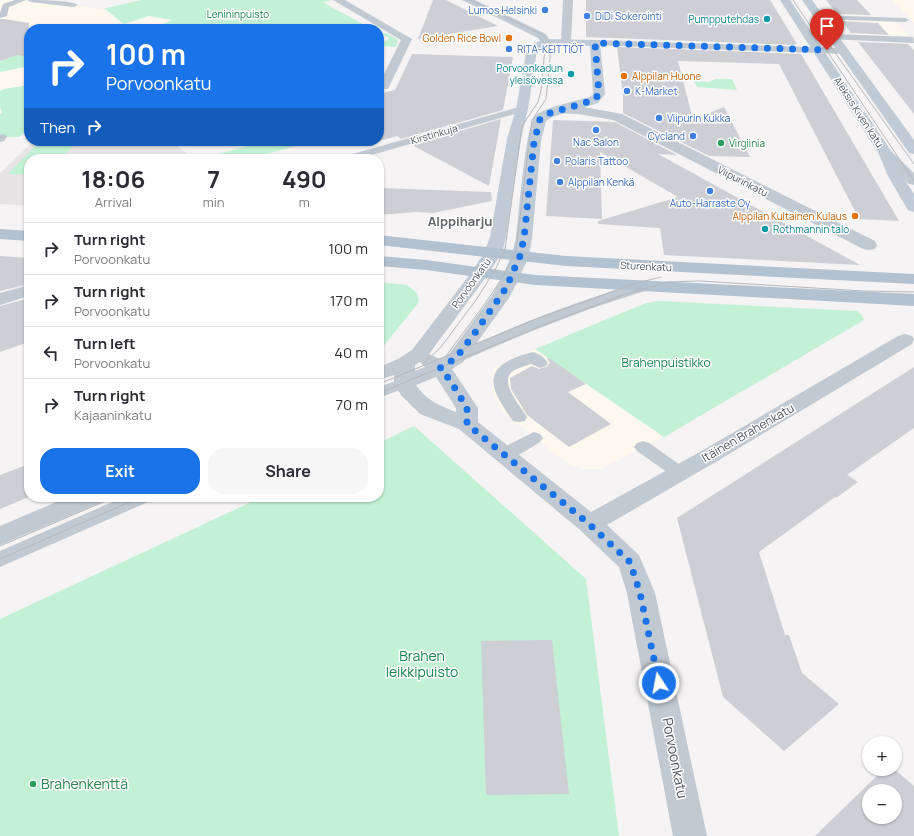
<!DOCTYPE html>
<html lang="en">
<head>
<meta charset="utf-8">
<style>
	:root { --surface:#fff; --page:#f7f7f7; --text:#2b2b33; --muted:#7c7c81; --line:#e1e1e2; --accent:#1a73e8 }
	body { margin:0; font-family:Manrope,sans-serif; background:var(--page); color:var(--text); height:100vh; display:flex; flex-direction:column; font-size:15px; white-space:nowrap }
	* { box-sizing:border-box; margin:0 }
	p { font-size:13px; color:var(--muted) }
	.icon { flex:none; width:22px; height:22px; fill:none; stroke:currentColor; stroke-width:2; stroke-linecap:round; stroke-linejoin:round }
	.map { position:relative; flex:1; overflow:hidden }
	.panel { position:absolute; left:24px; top:154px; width:360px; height:348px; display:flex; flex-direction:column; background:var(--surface); border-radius:16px; box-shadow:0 1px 3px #0004 }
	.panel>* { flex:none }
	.guide { position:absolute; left:24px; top:24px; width:360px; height:122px; border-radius:16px; box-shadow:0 1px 3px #0004; background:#1a73e8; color:#fff; overflow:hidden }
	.fabs { position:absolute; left:862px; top:736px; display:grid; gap:8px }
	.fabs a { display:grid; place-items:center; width:40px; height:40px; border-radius:50%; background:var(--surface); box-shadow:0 1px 3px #0004; font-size:20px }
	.pin { position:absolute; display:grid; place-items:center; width:34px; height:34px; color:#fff; margin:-41px -17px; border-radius:50% 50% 50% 0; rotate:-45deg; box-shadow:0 0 4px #0007 }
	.pin .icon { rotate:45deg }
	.me { position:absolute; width:44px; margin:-22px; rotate:349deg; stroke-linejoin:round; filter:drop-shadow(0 0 3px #0008) }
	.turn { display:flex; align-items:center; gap:14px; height:84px; padding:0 16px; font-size:18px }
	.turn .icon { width:52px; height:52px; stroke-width:2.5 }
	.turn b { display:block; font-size:28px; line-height:34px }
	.then { display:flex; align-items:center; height:38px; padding:0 16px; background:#0003; gap:8px; font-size:15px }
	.eta { display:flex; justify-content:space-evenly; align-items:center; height:68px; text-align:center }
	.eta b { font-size:24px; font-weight:700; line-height:28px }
	.action { display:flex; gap:8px; margin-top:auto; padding:8px 16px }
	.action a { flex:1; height:46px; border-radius:16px; background:var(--accent); color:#fff; font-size:16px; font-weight:700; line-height:46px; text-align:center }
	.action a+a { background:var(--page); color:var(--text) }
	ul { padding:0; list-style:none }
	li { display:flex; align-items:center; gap:12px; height:52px; padding:0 16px; border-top:1px solid var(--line) }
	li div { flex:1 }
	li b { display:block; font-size:15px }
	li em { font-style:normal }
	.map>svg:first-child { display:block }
	.commercial { fill:#fdf9ef }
	.education { fill:#e6e4e5 }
	.green { fill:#c3f1d5 }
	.building { fill:#cdcfd5; fill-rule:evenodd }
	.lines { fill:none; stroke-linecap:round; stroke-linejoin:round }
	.lane { fill:#c1cad2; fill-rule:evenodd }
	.street { fill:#c1cad2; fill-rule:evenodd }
	.secondary { fill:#c1cbd6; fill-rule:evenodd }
	.primary { fill:#b3c2d1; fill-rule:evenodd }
	.tram { stroke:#b5b8bd; stroke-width:1 }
	.route { stroke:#1a73e8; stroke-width:7; stroke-dasharray:0 12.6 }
	.shop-dot { fill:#3f7fe0; stroke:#fff; stroke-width:1.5 }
	.culture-dot { fill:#0f9aa8; stroke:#fff; stroke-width:1.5 }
	.food-dot { fill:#e8710a; stroke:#fff; stroke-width:1.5 }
	.leisure-dot { fill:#2e9e5b; stroke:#fff; stroke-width:1.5 }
	.labels { text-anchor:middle; stroke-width:3; stroke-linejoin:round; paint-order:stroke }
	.far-shop-label { font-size:10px; fill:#366cbe; stroke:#fff; text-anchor:start }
	.far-park-label { font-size:10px; fill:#17864f; stroke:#fff }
	.far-culture-label { font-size:10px; fill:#0d838f; stroke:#fff; text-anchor:end }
	.far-food-label { font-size:10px; fill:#c56008; stroke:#fff; text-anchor:end }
	.far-street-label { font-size:10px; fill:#4a5661; stroke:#fff }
	.far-leisure-label { font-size:10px; fill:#27864d; stroke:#fff; text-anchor:start }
	.park-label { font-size:12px; fill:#17864f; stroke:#fff }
	.street-label { font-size:12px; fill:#4a5661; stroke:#fff }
	.far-district-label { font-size:13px; font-weight:bold; fill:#5f6368; stroke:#fff }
	.near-park-label { font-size:14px; fill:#17864f; stroke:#fff }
	.near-street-label { font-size:14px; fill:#4a5661; stroke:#fff }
	.near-leisure-label { font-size:14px; fill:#27864d; stroke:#fff; text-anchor:start }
</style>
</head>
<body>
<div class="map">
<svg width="914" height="836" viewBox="0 0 914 836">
	<rect width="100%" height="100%" fill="#f5f3f3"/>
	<!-- commercial -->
	<g class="commercial">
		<polygon points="0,0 16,0 68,7 76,5 173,20 150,29 29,29 29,89 0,114"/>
		<polygon points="892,0 914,0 914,23"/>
		<polygon points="840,20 896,22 909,36 852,34"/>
		<polygon points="535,349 586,384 664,437 601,469 585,469 568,464 506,415 498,404 493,394 492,374 495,367"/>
	</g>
	<!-- education -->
	<polygon class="education" points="34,141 171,141 194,159 29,159 29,206 0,204 0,173"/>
	<!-- green -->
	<g class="green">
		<polygon points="141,0 329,0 331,1 322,2 372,29 150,29 172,20 149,16 124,24 105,9 103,9"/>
		<polygon points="387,33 398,40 396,47 379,46 379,44 388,40 389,38 382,34"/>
		<polygon points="28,51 29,66 0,72 0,61"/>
		<polygon points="715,79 732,79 737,90 697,87 694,81 709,82"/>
		<polygon points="29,85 29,128 19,137 0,137 0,114 2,112 0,107 0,91 4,89"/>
		<polygon points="268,141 315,141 247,159 223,159 217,154"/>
		<polygon points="38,143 75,144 61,159 29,159 29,174 8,174"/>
		<polygon points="379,282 407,285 417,293 419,302 382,348 379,350"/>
		<polygon points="659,301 857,311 861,314 864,320 664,437 535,349 646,303"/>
		<polygon points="414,426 586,579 619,836 0,836 0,619 262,497 379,497 379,443"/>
	</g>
	<!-- building -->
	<g class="building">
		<polygon points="433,0 446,0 498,26 418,39"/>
		<polygon points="586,0 770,0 797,44 795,44 795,45 586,37"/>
		<polygon points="826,0 857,0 871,15 837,14"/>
		<polygon points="0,19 4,19 29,23 29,57 18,55 0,61"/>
		<polygon points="842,21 878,23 889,35 851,33"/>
		<polygon points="858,42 908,44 914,50 914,114"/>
		<polygon points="617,47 801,54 899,221 859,219 779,64 678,61 693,120 724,107 750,157 709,156 623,113 623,96"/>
		<polygon points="412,54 513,57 503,110 401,139 397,136 379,141 379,94 395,90"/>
		<polygon points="501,119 489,186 412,145"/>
		<polygon points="553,120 615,122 677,155 658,154 860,265 664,255 660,228 598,224 598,221 678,197 600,152 602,219 546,216"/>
		<polygon points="379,188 491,192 492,201 433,213 417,212 379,215"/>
		<polygon points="0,256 29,258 29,284 0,291"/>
		<polygon points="29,298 29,342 0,352 0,306"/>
		<polygon points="549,358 586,384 568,392 611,424 569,447 527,415 511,389 510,378 532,366 539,369 546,367 550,363 547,359"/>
		<polygon points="914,367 914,428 847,475 858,482 836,498 835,497 759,552 785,635 789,635 802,673 839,704 784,751 723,697 677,518"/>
		<polygon points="29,464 29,497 0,509 0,475"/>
		<polygon points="552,640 569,794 486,795 481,641"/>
		<path d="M 884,769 L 894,769 L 914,786 L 914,836 L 815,836 ZM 869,791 L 895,791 L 895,817 L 869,817 Z"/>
	</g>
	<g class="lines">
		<!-- lane -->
		<g class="lane">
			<polygon points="15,0 26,0 9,7 7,16 0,18 0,13 3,4"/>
			<path d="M 27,0 C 39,0 69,0 78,5 L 74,7 L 31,2 Z"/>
			<polygon points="816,15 905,18 909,20 905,22 819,19 816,19"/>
			<polygon points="522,106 525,107 527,109 525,111 358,159 340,159 342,157"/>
			<polygon points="0,134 6,135 7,137 4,141 0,142"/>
			<path d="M 647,282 L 652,283 L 654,286 L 652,289 C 587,308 523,334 462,361 L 456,363 L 450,361 L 448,358 L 450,355 C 513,327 580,298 647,282 Z"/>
			<path d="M 533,352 C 540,354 544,357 548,363 L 546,366 L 540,368 L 531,364 C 525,366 516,368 511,373 C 500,384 522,408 527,417 L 525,421 L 519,422 L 513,421 C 486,384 482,365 533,352 Z"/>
			<polygon points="404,378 410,380 412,383 410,386 379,398 379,387"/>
			<path d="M 534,432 L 540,434 L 543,438 L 540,442 C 528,449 512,462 498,458 L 495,454 L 498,450 Z"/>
			<polygon points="643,441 649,443 686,469 689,473 686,477 680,479 674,477 637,451 634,447 637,443"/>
			<polygon points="124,497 150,497 148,502 0,567 0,551"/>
		</g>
		<!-- street -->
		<g class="street">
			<polygon points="333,0 345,0 412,39 388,89 380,89 379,84 401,40"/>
			<polygon points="563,0 573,0 571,42 566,45 561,42"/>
			<polygon points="833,34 913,37 914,43 829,39 828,37"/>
			<polygon points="595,40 843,48 849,51 843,54 591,45 590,43"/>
			<polygon points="561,106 578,106 622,114 875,241 877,245 875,249 869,250 863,249 613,120 578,114 556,113 555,110 556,107"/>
			<polygon points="886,150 891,151 914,173 914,185 909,184 881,157 879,154 881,151"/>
			<path d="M 480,268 L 486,269 L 489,273 L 429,354 L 440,359 L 449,354 L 491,297 L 505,273 L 511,272 L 517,273 L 520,277 L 509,298 L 463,362 L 452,369 L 478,408 L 478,422 L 591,512 L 698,453 L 898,336 L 905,334 L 912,336 L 914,339 L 912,344 L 714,463 L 607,525 L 639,555 L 655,593 L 707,836 L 673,836 L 627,593 L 619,567 L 580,530 L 459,429 L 420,414 L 401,395 L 394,383 L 394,375 L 379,380 L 379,367 L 398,359 L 412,350 L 474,269 ZM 420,362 L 425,367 L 415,371 L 415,365 ZM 436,377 L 456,408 L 456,412 C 440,406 426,400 416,385 Z"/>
			<polygon points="29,285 29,296 0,305 0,293"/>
			<polygon points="68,497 103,497 100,503 0,545 0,526"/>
		</g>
		<!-- secondary -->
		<g class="secondary">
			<path d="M 462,0 L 475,0 L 546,34 L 549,39 L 595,40 L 600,43 L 605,94 L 598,103 L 552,117 L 546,121 L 541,141 L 532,238 L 529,257 L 517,281 L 511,282 L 505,281 L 502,277 C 508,264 514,251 516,237 C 519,216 525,128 535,116 C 545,107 576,101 590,97 L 593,94 L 590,46 L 548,45 L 537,50 L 528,109 L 521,139 L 506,237 L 502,253 L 486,277 L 480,278 L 474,277 L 471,273 L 484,253 L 490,237 L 507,139 L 516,109 L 527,48 L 528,46 L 540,41 L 538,38 Z"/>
			<polygon points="780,0 790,0 893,154 901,174 914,194 914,212 908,210 906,207 887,174 879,154"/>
			<polygon points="802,0 812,0 914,140 914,154 909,153"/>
		</g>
		<!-- primary -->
		<g class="primary">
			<polygon points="0,229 29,231 29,241 0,239"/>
			<polygon points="379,235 566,256 914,274 914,284 566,266 379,245"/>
			<polygon points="379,256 426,260 535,275 914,294 914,306 535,285 426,270 379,266"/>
		</g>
		<!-- tram -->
		<g class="tram">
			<polyline points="793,0 914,181"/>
			<polyline points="824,37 914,164"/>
			<path d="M 446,356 C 470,322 500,289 516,250 L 532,120 L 546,99 L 551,49 L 549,42 L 543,35 L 470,0"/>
			<polyline points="424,363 441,347 476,300 495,270 505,249 522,126 538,102 541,90 545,48 543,41 538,36"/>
			<polyline points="379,384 531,321 633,284 661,277"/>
			<polyline points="379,393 538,327 620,296 667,282 700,281 864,291 914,292"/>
			<polyline points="0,546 115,497"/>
			<polyline points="0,559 141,497"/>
		</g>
	</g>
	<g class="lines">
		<!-- route -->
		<polyline class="route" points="659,683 640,593 630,562 589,524 467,424 467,408 450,380 440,368 456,358 477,330 506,288 520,256 524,238 534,142 540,119 547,114 594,100 599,94 595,43 827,50"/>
	</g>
	<!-- markers -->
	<g class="shop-dot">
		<circle cx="545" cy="10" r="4"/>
		<circle cx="587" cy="16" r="4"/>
		<circle cx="509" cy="49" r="4"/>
		<circle cx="627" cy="91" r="4"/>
		<circle cx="659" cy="118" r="4"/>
		<circle cx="596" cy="130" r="4"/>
		<circle cx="693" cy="136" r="4"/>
		<circle cx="557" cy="161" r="4"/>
		<circle cx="560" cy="182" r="4"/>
		<circle cx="710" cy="191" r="4"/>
	</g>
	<g class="culture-dot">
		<circle cx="767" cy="19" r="4"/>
		<circle cx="571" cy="74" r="4"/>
		<circle cx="765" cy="229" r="4"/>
	</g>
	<g class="food-dot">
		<circle cx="509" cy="38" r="4"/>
		<circle cx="624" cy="76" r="4"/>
		<circle cx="855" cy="216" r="4"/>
	</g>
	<g class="leisure-dot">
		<circle cx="721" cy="143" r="4"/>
		<circle cx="33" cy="784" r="4"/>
	</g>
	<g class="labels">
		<!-- far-shop labels -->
		<g class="far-shop-label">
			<text x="537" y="14" text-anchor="end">Lumos Helsinki</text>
			<text x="595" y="20">DiDi Sokerointi</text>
			<text x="517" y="53">RITA-KEITTIÖT</text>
			<text x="635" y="95">K-Market</text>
			<text x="667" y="122">Viipurin Kukka</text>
			<text x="685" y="140" text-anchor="end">Cycland</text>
			<text x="596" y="146" text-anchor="middle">Nac Salon</text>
			<text x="565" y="165">Polaris Tattoo</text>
			<text x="568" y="186">Alppilan Kenkä</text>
			<text x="710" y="207" text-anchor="middle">Auto-Harraste Oy</text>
		</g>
		<!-- far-park labels -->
		<g class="far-park-label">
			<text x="238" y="18">Lenininpuisto</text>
		</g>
		<!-- far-culture labels -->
		<g class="far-culture-label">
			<text x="759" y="23">Pumpputehdas</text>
			<text x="563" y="72">Porvoonkadun<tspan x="563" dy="12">yleisövessa</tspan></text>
			<text x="773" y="233" text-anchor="start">Rothmannin talo</text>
		</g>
		<!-- far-food labels -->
		<g class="far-food-label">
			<text x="501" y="42">Golden Rice Bowl</text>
			<text x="632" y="80" text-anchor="start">Alppilan Huone</text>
			<text x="847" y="220">Alppilan Kultainen Kulaus</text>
		</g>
		<!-- far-street labels -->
		<g class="far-street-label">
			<text transform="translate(859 112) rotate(57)" y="4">Aleksis Kiven katu</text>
			<text transform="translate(434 134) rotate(-16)" y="4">Kirstinkuja</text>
			<text transform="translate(743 181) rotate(27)" y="4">Viipurinkatu</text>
			<text transform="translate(646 266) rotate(3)" y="4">Sturenkatu</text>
			<text transform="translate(471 283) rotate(-54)" y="4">Porvoonkatu</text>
		</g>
		<!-- far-leisure labels -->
		<g class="far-leisure-label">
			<text x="729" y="147">Virgiinia</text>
		</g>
		<!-- park labels -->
		<g class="park-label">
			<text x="666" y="367">Brahenpuistikko</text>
		</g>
		<!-- street labels -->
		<g class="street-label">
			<text transform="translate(748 433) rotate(-30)" y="4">Itäinen Brahenkatu</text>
		</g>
		<!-- far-district labels -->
		<g class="far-district-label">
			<text x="460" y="226">Alppiharju</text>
		</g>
		<!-- near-park labels -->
		<g class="near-park-label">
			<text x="422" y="661">Brahen<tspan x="422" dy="16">leikkipuisto</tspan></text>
		</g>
		<!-- near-street labels -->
		<g class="near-street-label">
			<text transform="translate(675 758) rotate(79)" y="5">Porvoonkatu</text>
		</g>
		<!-- near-leisure labels -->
		<g class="near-leisure-label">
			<text x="41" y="789">Brahenkenttä</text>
		</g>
	</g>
</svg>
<div class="fabs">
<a>+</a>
<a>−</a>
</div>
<div class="pin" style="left:827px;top:50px;background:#d93025"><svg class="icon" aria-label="arrive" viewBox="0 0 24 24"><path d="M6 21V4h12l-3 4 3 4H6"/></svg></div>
<svg class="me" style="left:659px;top:683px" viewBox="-20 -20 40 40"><circle r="17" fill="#1a73e8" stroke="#fff" stroke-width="3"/><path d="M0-11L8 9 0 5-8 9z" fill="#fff"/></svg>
<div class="guide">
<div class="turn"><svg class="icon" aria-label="right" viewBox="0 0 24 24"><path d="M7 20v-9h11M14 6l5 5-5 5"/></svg><div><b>100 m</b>Porvoonkatu</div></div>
<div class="then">Then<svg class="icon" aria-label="right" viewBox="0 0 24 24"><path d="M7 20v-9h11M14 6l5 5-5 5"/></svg></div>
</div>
<section class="panel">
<div class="eta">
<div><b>18:06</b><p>Arrival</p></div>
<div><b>7</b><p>min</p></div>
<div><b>490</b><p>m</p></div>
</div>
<ul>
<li><svg class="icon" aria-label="right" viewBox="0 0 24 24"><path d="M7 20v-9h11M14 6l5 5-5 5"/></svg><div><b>Turn right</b><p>Porvoonkatu</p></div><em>100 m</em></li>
<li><svg class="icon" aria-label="right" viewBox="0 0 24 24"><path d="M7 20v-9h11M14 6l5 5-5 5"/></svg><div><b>Turn right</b><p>Porvoonkatu</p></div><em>170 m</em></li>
<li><svg class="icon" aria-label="left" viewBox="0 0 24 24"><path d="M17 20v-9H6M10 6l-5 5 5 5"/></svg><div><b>Turn left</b><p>Porvoonkatu</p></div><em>40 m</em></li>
<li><svg class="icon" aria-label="right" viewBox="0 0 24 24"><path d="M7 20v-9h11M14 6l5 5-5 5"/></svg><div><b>Turn right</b><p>Kajaaninkatu</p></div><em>70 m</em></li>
</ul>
<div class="action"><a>Exit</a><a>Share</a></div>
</section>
</div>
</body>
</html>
